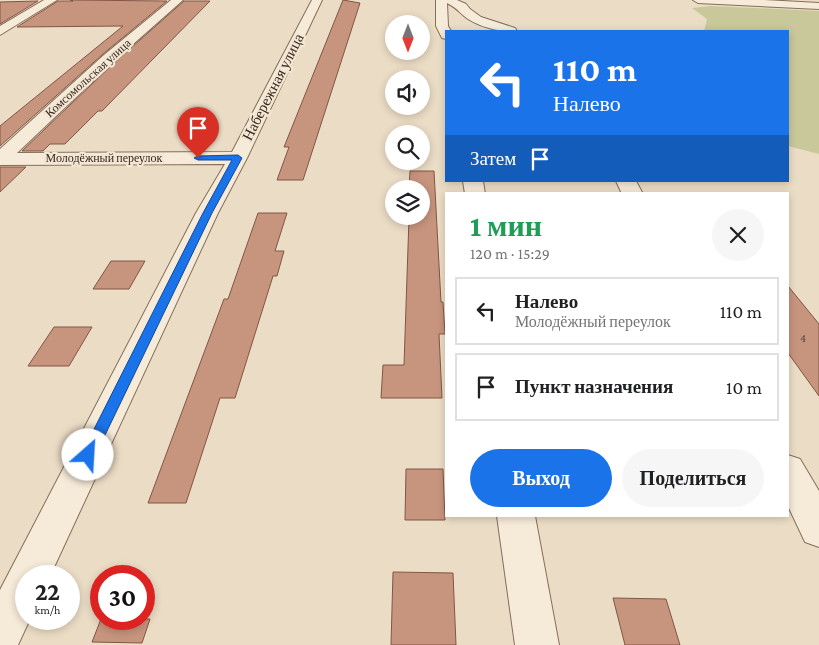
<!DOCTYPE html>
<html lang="ru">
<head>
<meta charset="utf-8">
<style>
	:root { --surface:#fff; --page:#f6f6f6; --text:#202124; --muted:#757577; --line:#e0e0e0; --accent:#1a73e8 }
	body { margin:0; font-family:"Crimson Pro",serif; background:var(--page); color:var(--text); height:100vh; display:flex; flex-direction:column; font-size:19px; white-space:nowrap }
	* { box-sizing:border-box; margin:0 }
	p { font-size:16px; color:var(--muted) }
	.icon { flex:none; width:28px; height:28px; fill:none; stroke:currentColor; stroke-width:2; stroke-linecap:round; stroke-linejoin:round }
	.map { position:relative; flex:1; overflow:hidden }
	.panel { position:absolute; left:445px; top:192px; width:344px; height:325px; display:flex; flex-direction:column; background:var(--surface); border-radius:0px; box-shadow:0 2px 8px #0003 }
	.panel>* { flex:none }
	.top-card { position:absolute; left:445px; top:30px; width:344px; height:152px; border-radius:0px; box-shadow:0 2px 8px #0003; background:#1a73e8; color:#fff; overflow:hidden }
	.needle { width:32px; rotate:180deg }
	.fabs { position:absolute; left:385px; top:15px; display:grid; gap:10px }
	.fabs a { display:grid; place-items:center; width:45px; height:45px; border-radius:50%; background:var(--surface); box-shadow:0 2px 8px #0003; font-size:25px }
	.speed { position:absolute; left:15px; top:565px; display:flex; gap:10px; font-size:25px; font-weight:700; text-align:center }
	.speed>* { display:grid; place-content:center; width:65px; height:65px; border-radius:50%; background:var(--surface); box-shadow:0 2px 8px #0003; line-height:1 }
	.speed small { font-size:12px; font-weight:400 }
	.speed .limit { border:8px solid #d22; background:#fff; color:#111 }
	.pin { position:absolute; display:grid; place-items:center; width:42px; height:42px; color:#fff; margin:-51px -21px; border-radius:50% 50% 50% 0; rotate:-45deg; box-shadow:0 0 5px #0007 }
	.pin .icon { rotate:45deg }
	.me { position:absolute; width:55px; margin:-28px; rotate:26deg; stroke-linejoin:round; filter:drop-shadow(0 0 4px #0008) }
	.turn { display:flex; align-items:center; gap:18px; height:105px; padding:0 25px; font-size:22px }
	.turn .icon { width:65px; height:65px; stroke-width:2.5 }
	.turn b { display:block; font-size:35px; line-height:42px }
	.then { display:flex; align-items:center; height:48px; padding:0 25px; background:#0003; gap:10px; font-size:19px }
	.round { display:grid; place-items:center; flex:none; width:52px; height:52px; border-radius:26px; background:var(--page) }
	.summary { display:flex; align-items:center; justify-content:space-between; height:85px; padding:0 25px }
	h1 { font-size:30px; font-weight:700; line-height:38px; color:#1e9e55 }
	.button { display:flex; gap:10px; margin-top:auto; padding:10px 25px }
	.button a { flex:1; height:58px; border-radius:30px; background:var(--accent); color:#fff; font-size:20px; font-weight:700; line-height:58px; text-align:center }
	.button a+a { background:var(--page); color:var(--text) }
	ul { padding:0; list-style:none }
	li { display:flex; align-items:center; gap:15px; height:68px; margin:0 10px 8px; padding:0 15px; border:2px solid var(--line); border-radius:0px }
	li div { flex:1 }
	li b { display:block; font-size:19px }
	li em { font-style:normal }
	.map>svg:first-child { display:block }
	.green { fill:#c8c89a }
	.building { fill:#c7947e; stroke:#825644 }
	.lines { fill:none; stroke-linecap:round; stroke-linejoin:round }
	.minor-casing { stroke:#856e5c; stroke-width:2 }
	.minor { fill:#f6ead8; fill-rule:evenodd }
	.route { fill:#1a73e8; stroke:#114b97 }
	.labels { text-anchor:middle; stroke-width:4.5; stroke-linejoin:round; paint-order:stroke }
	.far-street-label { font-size:12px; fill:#36281f; stroke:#f3e7d4 }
	.number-label { font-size:12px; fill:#5a4337 }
	.street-label { font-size:15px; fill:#36281f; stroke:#f3e7d4 }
</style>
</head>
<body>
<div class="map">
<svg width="819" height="645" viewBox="0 0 819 645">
	<rect width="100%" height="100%" fill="#ebdcc5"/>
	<!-- green -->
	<polygon class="green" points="711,6 819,11 819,154 788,146 788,31 704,31 707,19 692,8"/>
	<!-- building -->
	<g class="building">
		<polygon points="70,0 167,1 103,54 0,146 0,126 123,26 17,27 58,1 73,1"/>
		<polygon points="343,0 360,3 303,180 277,180 289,147 284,147"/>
		<polygon points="38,1 0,24 0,2"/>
		<polygon points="184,1 210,1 102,111 98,111 65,144 50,144 43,151 22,151 115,62"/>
		<polygon points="0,167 26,167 0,192"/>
		<polygon points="410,171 434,171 441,302 443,302 445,334 439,334 442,398 381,398 383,365 404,365 409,218 409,216 421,216 421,189 409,189"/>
		<polygon points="258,213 287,213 275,251 284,251 277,276 273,276 235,398 220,398 186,503 148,503 224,299 228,299"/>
		<polygon points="111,261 145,261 129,289 93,289"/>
		<polygon points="788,286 819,324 819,396 788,353"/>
		<polygon points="54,327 92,327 69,366 28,366"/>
		<polygon points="406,469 443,469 445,520 405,520"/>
		<polygon points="393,572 453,573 456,645 391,645"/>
		<polygon points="613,598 666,599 680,645 625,645"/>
		<polygon points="101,619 150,619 142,643 92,642"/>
	</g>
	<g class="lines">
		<defs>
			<g id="minor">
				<polygon points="44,0 57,0 0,35 0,26"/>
				<polygon points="171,0 183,0 114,61 17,153 232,152 312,0 322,0 247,158 218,213 50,576 26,576 26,619 30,619 18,645 0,645 0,590 196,213 225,164 0,165 0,149 104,55"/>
				<path d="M 436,0 L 457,0 L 466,4 L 470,9 L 481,17 L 515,28 L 517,31 C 501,32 482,28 468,19 C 459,13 459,9 447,3 L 448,26 L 451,31 L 446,31 L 446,39 L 442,38 L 436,26 Z"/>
				<polygon points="693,0 764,0 819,3 819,9 698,3"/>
				<polygon points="463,181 483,181 485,194 465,194"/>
				<polygon points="616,181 636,181 643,194 622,194"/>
				<polygon points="788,455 800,459 819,491 819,547 805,542 788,506"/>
				<polygon points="497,516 535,516 559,645 515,645"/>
			</g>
		</defs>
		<!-- minor casing -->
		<use href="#minor" class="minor-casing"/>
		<!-- minor -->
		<use href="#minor" class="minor"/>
	</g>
	<!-- route -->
	<polygon class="route" points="238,155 242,158 212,213 93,460 88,462 83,460 81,455 83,451 203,213 232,160 198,160 194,158 198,156"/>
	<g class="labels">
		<!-- far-street labels -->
		<g class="far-street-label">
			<text transform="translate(88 78) rotate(-42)" y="4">Комсомольская улица</text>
			<text x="104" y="162">Молодёжный переулок</text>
		</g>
		<!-- number labels -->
		<g class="number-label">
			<text x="803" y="342">4</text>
		</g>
		<!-- street labels -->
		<g class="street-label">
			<text transform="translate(273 87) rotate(-63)" y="5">Набережная улица</text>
		</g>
	</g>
</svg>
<div class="fabs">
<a><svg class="needle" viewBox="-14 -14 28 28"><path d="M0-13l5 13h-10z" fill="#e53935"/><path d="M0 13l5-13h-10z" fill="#757577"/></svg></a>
<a><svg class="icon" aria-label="sound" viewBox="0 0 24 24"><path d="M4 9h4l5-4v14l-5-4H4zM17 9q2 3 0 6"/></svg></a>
<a><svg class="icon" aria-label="search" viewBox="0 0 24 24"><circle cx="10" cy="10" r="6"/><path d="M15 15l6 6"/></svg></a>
<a><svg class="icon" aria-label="layers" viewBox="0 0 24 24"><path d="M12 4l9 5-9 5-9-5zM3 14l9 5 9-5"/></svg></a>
</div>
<div class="speed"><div>22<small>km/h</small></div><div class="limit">30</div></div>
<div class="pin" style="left:198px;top:158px;background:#d93025"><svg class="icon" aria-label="arrive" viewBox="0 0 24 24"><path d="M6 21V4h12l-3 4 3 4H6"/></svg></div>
<svg class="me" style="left:88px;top:455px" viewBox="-20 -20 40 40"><circle r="19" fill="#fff"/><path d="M0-13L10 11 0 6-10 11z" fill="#1a73e8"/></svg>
<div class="top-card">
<div class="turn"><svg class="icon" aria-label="left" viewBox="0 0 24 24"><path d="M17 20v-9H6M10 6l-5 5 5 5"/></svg><div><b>110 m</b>Налево</div></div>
<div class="then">Затем<svg class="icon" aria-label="arrive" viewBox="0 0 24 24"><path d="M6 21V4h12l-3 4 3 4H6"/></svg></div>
</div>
<section class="panel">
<div class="summary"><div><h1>1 мин</h1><p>120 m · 15:29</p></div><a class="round"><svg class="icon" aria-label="close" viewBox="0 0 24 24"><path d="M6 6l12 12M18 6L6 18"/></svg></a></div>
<ul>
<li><svg class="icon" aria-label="left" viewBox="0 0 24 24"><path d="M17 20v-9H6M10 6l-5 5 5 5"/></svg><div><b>Налево</b><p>Молодёжный переулок</p></div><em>110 m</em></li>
<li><svg class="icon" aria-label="arrive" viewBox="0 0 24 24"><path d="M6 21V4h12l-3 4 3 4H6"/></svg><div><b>Пункт назначения</b></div><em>10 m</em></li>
</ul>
<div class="button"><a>Выход</a><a>Поделиться</a></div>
</section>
</div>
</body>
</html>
